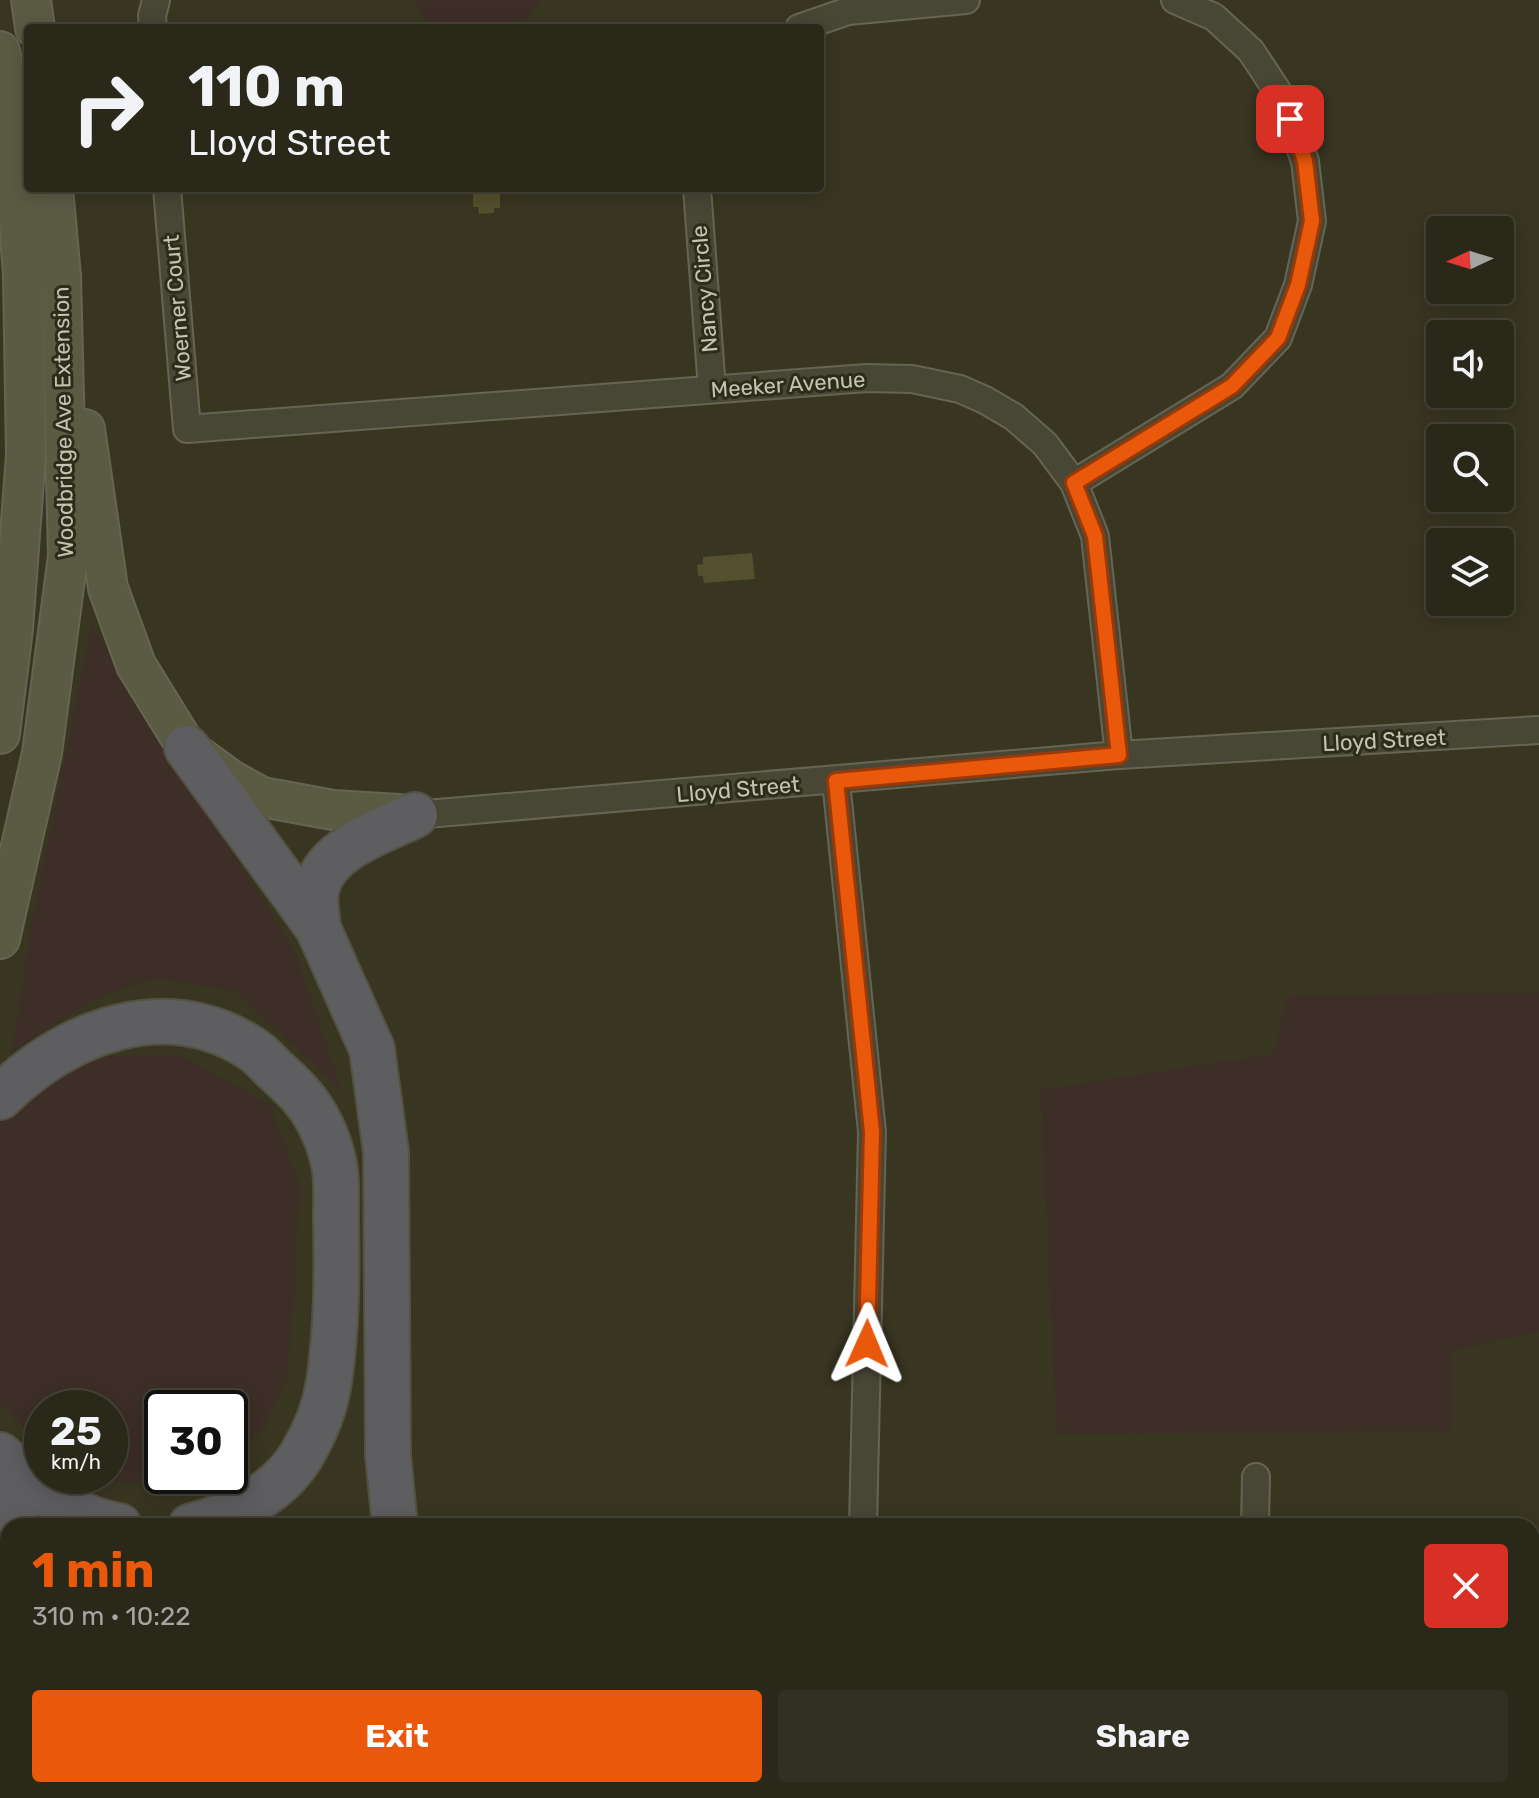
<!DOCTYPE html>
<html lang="en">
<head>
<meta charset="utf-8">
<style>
	:root { --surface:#2a2819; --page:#323022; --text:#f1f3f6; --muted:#a5a6a2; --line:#464438; --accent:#ea580c }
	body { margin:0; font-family:Rubik,sans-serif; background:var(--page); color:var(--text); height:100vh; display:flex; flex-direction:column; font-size:30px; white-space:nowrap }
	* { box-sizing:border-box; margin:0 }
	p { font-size:26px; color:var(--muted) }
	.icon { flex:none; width:44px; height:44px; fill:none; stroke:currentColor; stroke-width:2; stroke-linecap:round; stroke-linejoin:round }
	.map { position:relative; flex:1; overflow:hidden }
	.side { position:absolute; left:0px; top:1518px; width:1540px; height:280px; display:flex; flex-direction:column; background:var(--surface); border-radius:24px 24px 0 0; box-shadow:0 4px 20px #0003,0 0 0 2px var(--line) }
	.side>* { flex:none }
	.top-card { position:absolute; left:24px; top:24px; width:800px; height:168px; border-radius:8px; box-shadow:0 4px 20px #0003,0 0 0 2px var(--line); background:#2a2819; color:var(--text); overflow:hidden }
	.needle { width:52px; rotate:266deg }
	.fabs { position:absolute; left:1426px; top:216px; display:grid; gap:16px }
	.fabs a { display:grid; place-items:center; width:88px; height:88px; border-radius:8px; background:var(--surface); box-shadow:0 4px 20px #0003,0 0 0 2px var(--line); font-size:40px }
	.speed { position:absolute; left:24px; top:1390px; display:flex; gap:16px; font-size:40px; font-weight:700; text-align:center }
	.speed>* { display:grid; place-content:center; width:104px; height:104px; border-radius:50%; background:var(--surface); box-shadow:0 4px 20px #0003,0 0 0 2px var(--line); line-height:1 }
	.speed small { font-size:20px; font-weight:400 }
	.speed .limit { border:4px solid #111; border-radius:12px; background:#fff; color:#111 }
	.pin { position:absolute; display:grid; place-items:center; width:68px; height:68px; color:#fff; margin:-34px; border-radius:16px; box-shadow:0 4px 12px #0006 }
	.me { position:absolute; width:88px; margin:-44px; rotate:1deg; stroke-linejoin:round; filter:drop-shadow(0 0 6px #0008) }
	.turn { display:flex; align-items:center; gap:28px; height:168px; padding:0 32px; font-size:36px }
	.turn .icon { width:104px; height:104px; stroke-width:2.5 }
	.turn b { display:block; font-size:56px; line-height:68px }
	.round { display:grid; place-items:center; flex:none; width:84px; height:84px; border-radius:8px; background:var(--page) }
	.headline { display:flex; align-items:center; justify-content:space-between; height:136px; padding:0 32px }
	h1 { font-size:48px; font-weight:700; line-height:60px; color:var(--accent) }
	.cta { display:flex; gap:16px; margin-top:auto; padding:16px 32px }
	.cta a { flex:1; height:92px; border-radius:8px; background:var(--accent); color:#fff; font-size:32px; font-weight:700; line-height:92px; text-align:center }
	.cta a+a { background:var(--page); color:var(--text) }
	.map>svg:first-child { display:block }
	.green { fill:#3d2e27 }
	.water { fill:#54502d }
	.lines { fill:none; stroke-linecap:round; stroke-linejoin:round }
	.service-casing { stroke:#666452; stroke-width:18 }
	.minor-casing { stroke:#666452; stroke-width:30 }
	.secondary-casing { stroke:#666452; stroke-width:42 }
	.trunk-casing { stroke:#53513f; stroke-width:48 }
	.service { stroke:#484635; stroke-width:14 }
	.minor { stroke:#484635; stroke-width:26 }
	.secondary { stroke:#5b5a43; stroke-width:38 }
	.trunk { stroke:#5e5d60; stroke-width:44 }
	.route-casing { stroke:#983908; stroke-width:20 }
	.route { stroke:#ea580c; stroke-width:14 }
	.labels { text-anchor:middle; stroke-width:6; stroke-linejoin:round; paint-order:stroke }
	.street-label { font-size:22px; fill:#c5c3af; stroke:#2d2b1a }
</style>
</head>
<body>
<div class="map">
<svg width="1539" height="1798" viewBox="0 0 1539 1798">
	<rect width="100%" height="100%" fill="#383521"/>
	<!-- green -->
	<g class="green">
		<polygon points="415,0 543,0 517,28 429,24"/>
		<polygon points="92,625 294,950 342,1091 235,991 154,978 89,1002 12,1053 34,911"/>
		<polygon points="1539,993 1539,1331 1451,1351 1452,1431 1057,1434 1041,1090 1274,1054 1288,996"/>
		<polygon points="99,1056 182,1056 269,1105 299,1183 296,1267 287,1377 264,1427 230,1460 230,1408 162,1408 162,1476 195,1476 178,1482 104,1482 93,1476 110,1476 110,1408 42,1408 42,1445 34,1440 0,1402 0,1115 12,1096"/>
		<polygon points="0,1693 8,1702 8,1790 54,1791 0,1793"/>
	</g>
	<!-- water -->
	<g class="water">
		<polygon points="473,188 500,188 500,208 494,208 494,213 479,214 478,207 473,207"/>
		<polygon points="752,553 755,579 704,583 703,576 698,576 697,565 703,564 703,557"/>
	</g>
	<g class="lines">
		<defs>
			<g id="service">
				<polyline points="291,1790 298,1798"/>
				<polyline points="371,1790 372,1798"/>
				<polyline points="477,1798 477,1790"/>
			</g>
			<g id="minor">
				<polyline points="153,28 152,16 156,0"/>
				<polyline points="799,28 848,11 966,0"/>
				<polyline points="167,188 187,429 867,378 912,379 960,389 985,400 1014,417 1045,444 1074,483 1095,536 1119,755"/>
				<polyline points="697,188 712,389"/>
				<polyline points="1074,483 1232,386 1278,338 1298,285 1312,221 1305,161 1282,98 1251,51 1214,17 1175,0"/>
				<polyline points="836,781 872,1132 863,1526"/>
				<polyline points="415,815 1119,755 1539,730"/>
				<polyline points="1255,1526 1256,1477"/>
				<polyline points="857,1798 857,1790"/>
				<polyline points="1246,1798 1246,1790"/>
			</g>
			<g id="secondary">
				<polyline points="31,0 35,28"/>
				<polyline points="0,51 10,102 23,275 26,454 13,629 0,734"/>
				<polyline points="85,429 108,588 136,665 187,748 231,780 262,797 333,810 415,815"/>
				<polyline points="0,939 42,753 68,556 61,276 53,188"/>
			</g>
			<g id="trunk">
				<polyline points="187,748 318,928 372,1049 386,1152 388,1455 395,1526"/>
				<path d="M 318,928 C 317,916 314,902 316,890 C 325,848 381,832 415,815"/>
				<path d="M 0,1097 C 67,1032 165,992 252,1049 C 260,1054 267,1062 274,1069 C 293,1086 309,1101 320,1124 C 327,1137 333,1156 335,1170 C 337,1186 336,1203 336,1219 C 337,1273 337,1329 329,1382 C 325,1408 315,1433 301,1456 C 278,1493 233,1516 191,1526"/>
				<path d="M 0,1455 C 32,1484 75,1520 119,1526"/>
				<polyline points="0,1503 19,1526"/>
				<polyline points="0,1655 8,1671"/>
				<polyline points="65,1790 67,1798"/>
				<polyline points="122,1790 129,1798"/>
				<polyline points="233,1790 240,1798"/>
				<polyline points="428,1790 429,1798"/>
			</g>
		</defs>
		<!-- service casing -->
		<use href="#service" class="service-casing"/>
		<!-- minor casing -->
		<use href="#minor" class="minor-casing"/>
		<!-- secondary casing -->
		<use href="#secondary" class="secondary-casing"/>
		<!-- trunk casing -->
		<use href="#trunk" class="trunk-casing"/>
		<!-- service -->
		<use href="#service" class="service"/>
		<!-- minor -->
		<use href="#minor" class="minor"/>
		<!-- secondary -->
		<use href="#secondary" class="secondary"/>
		<!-- trunk -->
		<use href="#trunk" class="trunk"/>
	</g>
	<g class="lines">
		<defs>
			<polyline id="route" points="867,1344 872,1132 836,781 1119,755 1095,536 1074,483 1232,386 1278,338 1298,285 1312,221 1305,161 1290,119"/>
		</defs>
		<!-- route casing -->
		<use href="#route" class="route-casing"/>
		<!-- route -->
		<use href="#route" class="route"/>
	</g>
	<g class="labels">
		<!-- street labels -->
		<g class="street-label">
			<text transform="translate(704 289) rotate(-95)" y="8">Nancy Circle</text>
			<text transform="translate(177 308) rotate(-95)" y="8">Woerner Court</text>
			<text transform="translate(788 384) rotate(-4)" y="8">Meeker Avenue</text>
			<text transform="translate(63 422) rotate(-91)" y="8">Woodbridge Ave Extension</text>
			<text transform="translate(1384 740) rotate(-3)" y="8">Lloyd Street</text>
			<text transform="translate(738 789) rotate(-5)" y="8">Lloyd Street</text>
		</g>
	</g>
</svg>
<div class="fabs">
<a><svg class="needle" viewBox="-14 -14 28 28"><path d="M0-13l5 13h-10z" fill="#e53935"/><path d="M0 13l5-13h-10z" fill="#a5a6a2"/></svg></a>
<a><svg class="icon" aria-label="sound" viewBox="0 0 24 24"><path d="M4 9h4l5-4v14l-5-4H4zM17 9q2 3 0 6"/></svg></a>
<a><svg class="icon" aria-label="search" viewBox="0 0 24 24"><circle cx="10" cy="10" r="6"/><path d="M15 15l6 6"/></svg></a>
<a><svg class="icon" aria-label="layers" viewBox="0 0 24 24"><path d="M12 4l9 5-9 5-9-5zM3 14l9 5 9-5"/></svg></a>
</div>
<div class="speed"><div>25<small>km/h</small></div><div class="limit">30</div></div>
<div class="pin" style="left:1290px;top:119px;background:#d93025"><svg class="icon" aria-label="arrive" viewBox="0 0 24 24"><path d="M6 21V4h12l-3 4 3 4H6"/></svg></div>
<svg class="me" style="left:867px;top:1344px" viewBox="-20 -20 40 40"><path d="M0-17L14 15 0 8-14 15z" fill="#ea580c" stroke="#fff" stroke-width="4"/></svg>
<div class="top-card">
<div class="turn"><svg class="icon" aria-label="right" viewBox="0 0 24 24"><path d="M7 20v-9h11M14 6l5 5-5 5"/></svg><div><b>110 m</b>Lloyd Street</div></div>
</div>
<section class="side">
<div class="headline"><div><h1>1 min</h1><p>310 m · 10:22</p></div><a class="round" style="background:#d93025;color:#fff"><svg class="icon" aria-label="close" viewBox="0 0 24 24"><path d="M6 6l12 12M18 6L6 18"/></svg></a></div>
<div class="cta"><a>Exit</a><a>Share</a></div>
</section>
</div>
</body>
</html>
